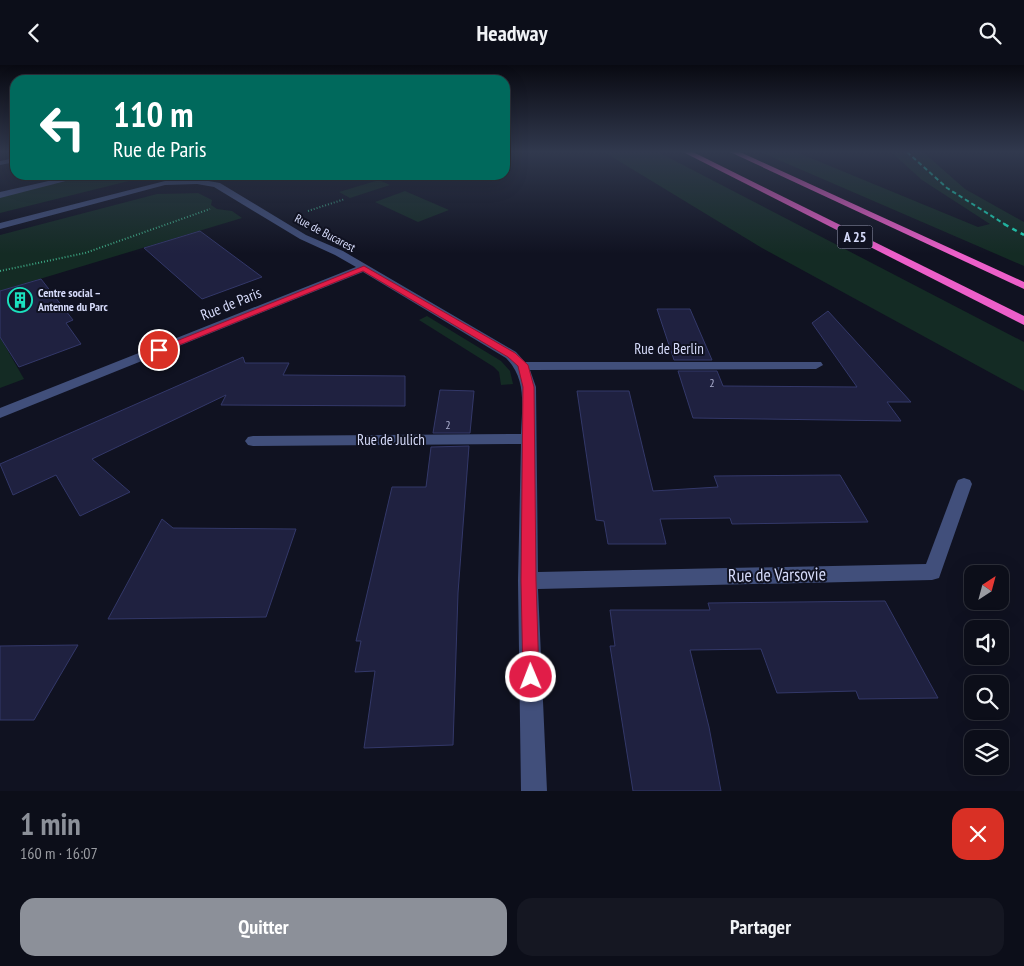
<!DOCTYPE html>
<html lang="fr">
<head>
<meta charset="utf-8">
<style>
	:root { --surface:#0c0e19; --page:#151722; --text:#f1f3f6; --muted:#9a9ca2; --line:#2c2e38; --accent:#8c9099 }
	body { margin:0; font-family:"PT Sans Narrow",sans-serif; background:var(--page); color:var(--text); height:100vh; display:flex; flex-direction:column; font-size:19px; white-space:nowrap }
	* { box-sizing:border-box; margin:0 }
	p { font-size:16px; color:var(--muted) }
	.icon { flex:none; width:28px; height:28px; fill:none; stroke:currentColor; stroke-width:2; stroke-linecap:round; stroke-linejoin:round }
	.map { position:relative; height:726px; overflow:hidden }
	.sheet { display:flex; flex-direction:column; background:var(--surface); flex:1 }
	.sheet>* { flex:none }
	.top-card { position:absolute; left:10px; top:10px; width:500px; height:105px; border-radius:15px; box-shadow:0 5px 20px #0002,0 0 0 1px var(--line); background:#00695c; color:#fff; overflow:hidden }
	.needle { width:32px; rotate:36deg }
	.controls { position:absolute; left:964px; top:500px; display:grid; gap:10px }
	.controls a { display:grid; place-items:center; width:45px; height:45px; border-radius:10px; background:var(--surface); box-shadow:0 5px 20px #0002,0 0 0 1px var(--line); font-size:25px }
	.pin { position:absolute; display:grid; place-items:center; width:42px; height:42px; color:#fff; margin:-21px; border:2px solid #fff; border-radius:50%; box-shadow:0 1px 5px #0007 }
	.me { position:absolute; width:55px; margin:-28px; rotate:359deg; stroke-linejoin:round; filter:drop-shadow(0 0 4px #0008) }
	.turn { display:flex; align-items:center; gap:18px; height:105px; padding:0 20px; font-size:22px }
	.turn .icon { width:65px; height:65px; stroke-width:2.5 }
	.turn b { display:block; font-size:35px; line-height:42px }
	.round { display:grid; place-items:center; flex:none; width:52px; height:52px; border-radius:15px; background:var(--page) }
	.headline { display:flex; align-items:center; justify-content:space-between; height:85px; padding:0 20px }
	h1 { font-size:30px; font-weight:700; line-height:38px; color:var(--accent) }
	.action { display:flex; gap:10px; margin-top:auto; padding:10px 20px }
	.action a { flex:1; height:58px; border-radius:15px; background:var(--accent); color:#fff; font-size:20px; font-weight:700; line-height:58px; text-align:center }
	.action a+a { background:var(--page); color:var(--text) }
	header { display:flex; justify-content:space-between; align-items:center; height:65px; padding:0 20px; background:var(--surface); font-size:22px; font-weight:700 }
	.map>svg:first-child { display:block }
	.green { fill:#142b24 }
	.building { fill:#1f2140; stroke:#333869 }
	.lines { fill:none; stroke-linecap:round; stroke-linejoin:round }
	.path { stroke:#3da783; stroke-width:2; stroke-dasharray:1 2; stroke-linecap:butt }
	.minor { fill:#414f7b; fill-rule:evenodd }
	.highway { fill:#ec5fc9; fill-rule:evenodd }
	.rail-far1 { stroke:#1be1be; stroke-width:2; stroke-dasharray:4.5 3; stroke-linecap:butt }
	.rail { stroke:#1be1be; stroke-width:2.5; stroke-dasharray:5 4.5; stroke-linecap:butt }
	.route { fill:#e11d48; stroke:#92132f }
	.labels { text-anchor:middle; stroke-width:4; stroke-linejoin:round; paint-order:stroke }
	.far-street-label { font-size:12px; fill:#d6dbfa; stroke:#101221 }
	.far-poi-label { font-size:12px; font-weight:bold; fill:#d6dbfa; stroke:#101221; text-anchor:start }
	.number-label { font-size:12px; fill:#a8accc }
	.shield { fill:#101221; stroke:#9b9fb9; stroke-width:1 }
	.shield-label { font-size:14px; font-weight:bold; fill:#d6dbfa }
	.street-label { font-size:15px; fill:#d6dbfa; stroke:#101221 }
	.near-street-label { font-size:18px; fill:#d6dbfa; stroke:#101221 }
</style>
</head>
<body>
<header><svg class="icon" aria-label="back" viewBox="0 0 24 24"><path d="M15 5l-7 7 7 7"/></svg>Headway<svg class="icon" aria-label="search" viewBox="0 0 24 24"><circle cx="10" cy="10" r="6"/><path d="M15 15l6 6"/></svg></header>
<div class="map">
<svg width="1024" height="726" viewBox="0 0 1024 726">
	<rect width="100%" height="100%" fill="#101221"/>
	<!-- green -->
	<g class="green">
		<polygon points="604,87 658,87 1024,277 1024,326 762,183"/>
		<polygon points="760,87 796,87 978,162 990,159 922,115 891,87 923,87 965,124 1024,157 1024,201"/>
		<polygon points="92,110 153,110 0,148 0,131"/>
		<polygon points="379,115 390,120 350,133 339,127"/>
		<polygon points="405,126 449,145 418,157 375,137"/>
		<polygon points="198,128 212,135 211,140 217,144 232,146 242,153 0,226 0,170 157,129"/>
		<polygon points="427,251 501,296 510,306 513,319 501,320 499,307 494,302 419,255"/>
		<polygon points="0,272 24,314 0,323"/>
	</g>
	<!-- building -->
	<g class="building">
		<polygon points="200,166 262,212 202,234 144,183"/>
		<polygon points="41,214 73,255 66,258 81,279 19,302 0,272 0,226"/>
		<polygon points="657,244 690,244 712,295 674,295"/>
		<polygon points="828,246 911,337 887,337 901,356 693,353 678,306 717,306 723,321 857,322 812,258"/>
		<polygon points="243,292 245,298 289,298 283,310 405,311 405,341 221,340 226,330 92,394 130,427 80,451 56,410 13,430 0,399"/>
		<polygon points="440,325 474,326 470,368 433,368"/>
		<polygon points="577,326 629,326 653,426 718,422 714,411 840,410 868,457 732,459 730,453 660,454 666,479 608,479 604,456 596,455"/>
		<polygon points="469,381 458,528 453,680 364,683 375,606 355,607 361,576 356,576 392,422 426,422 431,382"/>
		<polygon points="162,454 173,463 296,464 266,552 108,554"/>
		<polygon points="885,536 938,633 859,634 856,626 777,628 761,584 690,585 709,662 721,726 633,726 610,581 615,581 610,545 710,545 708,538"/>
		<polygon points="78,580 34,655 0,655 0,581"/>
	</g>
	<g class="lines">
		<!-- path -->
		<g class="path">
			<polyline points="308,146 345,134"/>
			<polyline points="0,206 85,188 210,144"/>
		</g>
		<!-- minor -->
		<g class="minor">
			<polygon points="15,93 15,97 0,100 0,96"/>
			<polygon points="75,110 89,110 0,133 0,127"/>
			<path d="M 178,114 L 197,114 L 220,118 L 306,170 L 343,186 L 516,287 L 525,297 L 821,297 L 823,300 L 816,304 L 530,305 L 536,322 L 538,507 L 926,499 L 956,419 L 958,415 L 964,413 L 970,415 L 972,419 L 939,513 L 932,515 L 538,524 L 547,726 L 521,726 L 518,516 L 521,379 L 253,381 L 248,380 L 245,376 L 248,372 L 253,371 L 521,369 C 522,341 527,314 506,293 L 363,207 L 0,353 L 0,343 L 356,202 L 335,190 L 300,174 L 214,122 L 197,119 L 165,120 L 0,164 L 0,158 L 165,116 Z"/>
		</g>
		<!-- highway -->
		<g class="highway">
			<polygon points="683,87 693,87 1024,251 1024,260"/>
			<polygon points="730,87 740,87 1024,217 1024,224"/>
		</g>
		<!-- rail-far1 -->
		<polyline class="rail-far1" points="907,87 947,123 1006,160"/>
		<!-- rail -->
		<polyline class="rail" points="1004,159 1024,170"/>
	</g>
	<!-- sky -->
	<linearGradient id="sky" x2="0" y2="1"><stop stop-color="#090a12"/><stop offset="0.46" stop-color="#31394e"/><stop offset="1" stop-color="#31394e" stop-opacity="0"/></linearGradient>
	<rect width="1024" height="189" fill="url(#sky)"/>
	<!-- route -->
	<polygon class="route" points="364,201 515,288 528,300 534,322 536,516 539,612 537,617 531,620 525,617 523,612 521,516 523,322 518,301 508,292 363,206 162,287 156,287 154,285"/>
	<!-- icons -->
	<defs>
		<symbol id="building-ring" viewBox="-11 -11 22 22"><circle r="9.5" fill="#101221" stroke="#1be1be" stroke-width="1.5"/><path d="M-4-6H4V6H1V3H-1V6H-4ZM-2.5-4.3h1.7v1.8h-1.7ZM.8-4.3h1.7v1.8H.8ZM-2.5-1h1.7V.8h-1.7ZM.8-1h1.7V.8H.8Z" fill="#1be1be"/></symbol>
	</defs>
	<g fill-rule="evenodd">
		<use href="#building-ring" x="6" y="221" width="28" height="28"/>
	</g>
	<g class="labels">
		<!-- far-street labels -->
		<g class="far-street-label">
			<text transform="translate(325 168) rotate(28)" y="4">Rue de Bucarest</text>
		</g>
		<!-- far-poi labels -->
		<g class="far-poi-label">
			<text x="38" y="232">Centre social –<tspan x="38" dy="14">Antenne du Parc</tspan></text>
		</g>
		<!-- number labels -->
		<g class="number-label">
			<text x="712" y="322">2</text>
			<text x="448" y="364">2</text>
		</g>
		<!-- shield labels -->
		<rect class="shield" x="837.5" y="160.5" width="35" height="23" rx="4"/>
		<g class="shield-label">
			<text x="855" y="177">A 25</text>
		</g>
		<!-- street labels -->
		<g class="street-label">
			<text transform="translate(231 239) rotate(-22)" y="5">Rue de Paris</text>
			<text x="669" y="289">Rue de Berlin</text>
			<text x="391" y="380">Rue de Julich</text>
		</g>
		<!-- near-street labels -->
		<g class="near-street-label">
			<text transform="translate(777 510) rotate(-1)" y="6">Rue de Varsovie</text>
		</g>
	</g>
</svg>
<div class="controls">
<a><svg class="needle" viewBox="-14 -14 28 28"><path d="M0-13l5 13h-10z" fill="#e53935"/><path d="M0 13l5-13h-10z" fill="#9a9ca2"/></svg></a>
<a><svg class="icon" aria-label="sound" viewBox="0 0 24 24"><path d="M4 9h4l5-4v14l-5-4H4zM17 9q2 3 0 6"/></svg></a>
<a><svg class="icon" aria-label="search" viewBox="0 0 24 24"><circle cx="10" cy="10" r="6"/><path d="M15 15l6 6"/></svg></a>
<a><svg class="icon" aria-label="layers" viewBox="0 0 24 24"><path d="M12 4l9 5-9 5-9-5zM3 14l9 5 9-5"/></svg></a>
</div>
<div class="pin" style="left:159px;top:285px;background:#d93025"><svg class="icon" aria-label="arrive" viewBox="0 0 24 24"><path d="M6 21V4h12l-3 4 3 4H6"/></svg></div>
<svg class="me" style="left:531px;top:612px" viewBox="-20 -20 40 40"><circle r="17" fill="#e11d48" stroke="#fff" stroke-width="3"/><path d="M0-11L8 9 0 5-8 9z" fill="#fff"/></svg>
<div class="top-card">
<div class="turn"><svg class="icon" aria-label="left" viewBox="0 0 24 24"><path d="M17 20v-9H6M10 6l-5 5 5 5"/></svg><div><b>110 m</b>Rue de Paris</div></div>
</div>
</div>
<section class="sheet">
<div class="headline"><div><h1>1 min</h1><p>160 m · 16:07</p></div><a class="round" style="background:#d93025;color:#fff"><svg class="icon" aria-label="close" viewBox="0 0 24 24"><path d="M6 6l12 12M18 6L6 18"/></svg></a></div>
<div class="action"><a>Quitter</a><a>Partager</a></div>
</section>
</body>
</html>
